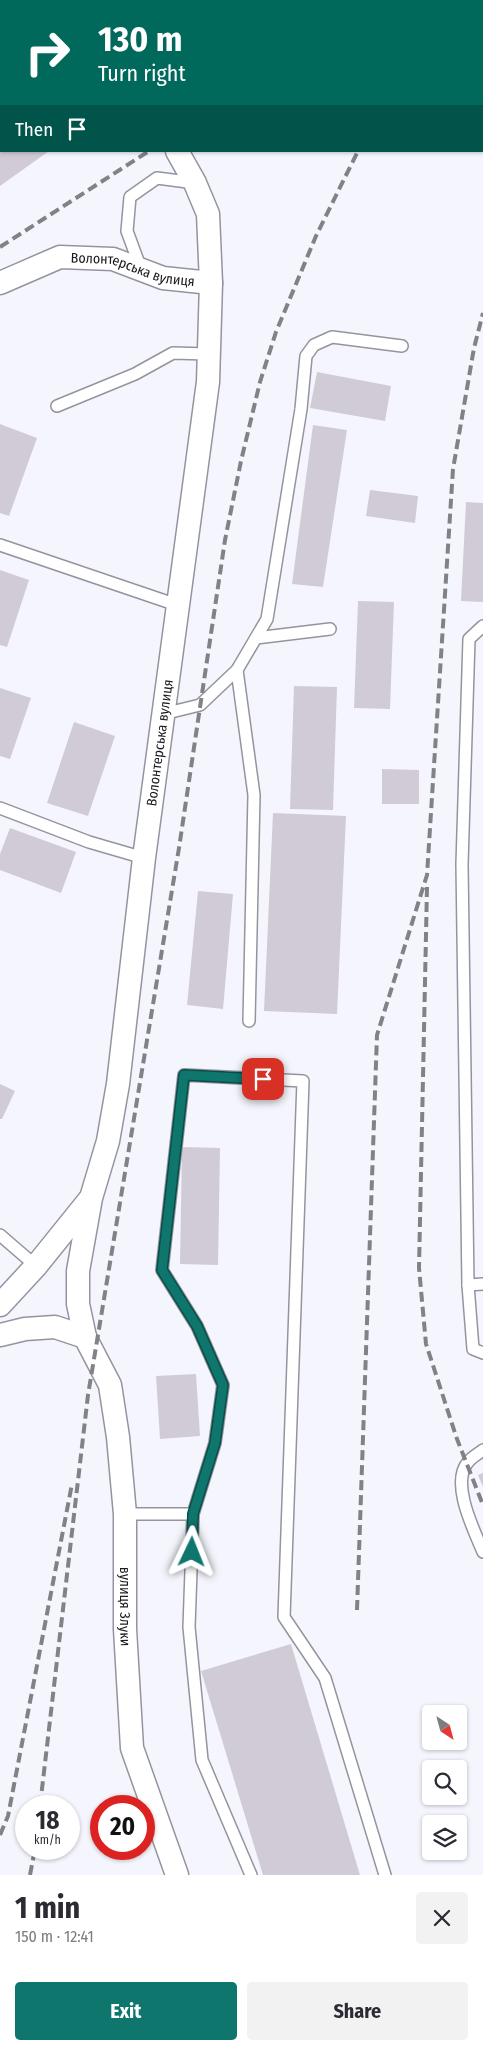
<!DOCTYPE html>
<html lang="en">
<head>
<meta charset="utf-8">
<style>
	:root { --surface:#fff; --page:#f2f2f3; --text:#2b2b33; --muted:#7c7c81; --accent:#0f766e }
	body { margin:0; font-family:"Fira Sans Condensed",sans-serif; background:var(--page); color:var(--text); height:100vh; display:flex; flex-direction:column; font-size:19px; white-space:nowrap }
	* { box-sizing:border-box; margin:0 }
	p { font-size:16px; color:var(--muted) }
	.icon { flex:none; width:28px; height:28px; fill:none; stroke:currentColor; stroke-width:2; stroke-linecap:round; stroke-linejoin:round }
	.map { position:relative; height:1875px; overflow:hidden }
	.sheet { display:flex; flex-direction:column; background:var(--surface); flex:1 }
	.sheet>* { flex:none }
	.banner { position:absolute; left:0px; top:0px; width:484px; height:152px; box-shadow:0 1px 4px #0004; background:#00695c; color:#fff; overflow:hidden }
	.needle { width:32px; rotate:144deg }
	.fabs { position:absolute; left:422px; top:1705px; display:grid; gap:10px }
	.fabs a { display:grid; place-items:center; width:45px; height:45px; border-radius:5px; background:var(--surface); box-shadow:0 1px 4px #0004; font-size:25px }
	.speed { position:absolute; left:15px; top:1795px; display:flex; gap:10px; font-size:25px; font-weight:700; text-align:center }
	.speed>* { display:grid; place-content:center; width:65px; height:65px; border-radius:50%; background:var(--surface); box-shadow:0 1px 4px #0004; line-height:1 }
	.speed small { font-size:12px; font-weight:400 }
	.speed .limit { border:8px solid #d22; background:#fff; color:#111 }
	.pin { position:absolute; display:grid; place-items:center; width:42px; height:42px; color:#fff; margin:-21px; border-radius:10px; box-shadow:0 2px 8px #0006 }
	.me { position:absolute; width:55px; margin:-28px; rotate:2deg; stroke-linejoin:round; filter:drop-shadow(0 0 4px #0008) }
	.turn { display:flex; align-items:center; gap:18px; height:105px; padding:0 15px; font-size:22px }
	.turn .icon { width:65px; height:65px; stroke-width:2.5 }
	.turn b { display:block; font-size:35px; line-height:42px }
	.then { display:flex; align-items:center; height:48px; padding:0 15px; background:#0003; gap:10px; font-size:19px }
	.round { display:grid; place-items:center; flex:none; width:52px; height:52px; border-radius:5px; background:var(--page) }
	.summary { display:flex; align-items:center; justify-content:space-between; height:85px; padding:0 15px }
	h1 { font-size:30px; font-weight:700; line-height:38px }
	.primary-button { display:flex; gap:10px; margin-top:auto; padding:10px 15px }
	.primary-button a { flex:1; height:58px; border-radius:5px; background:var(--accent); color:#fff; font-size:20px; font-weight:700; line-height:58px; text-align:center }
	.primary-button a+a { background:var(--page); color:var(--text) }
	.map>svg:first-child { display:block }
	.building { fill:#d1cbd6 }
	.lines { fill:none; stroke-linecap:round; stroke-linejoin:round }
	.service-casing { stroke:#94949f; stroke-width:14 }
	.minor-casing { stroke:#94949f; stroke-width:25 }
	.service { stroke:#fff; stroke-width:11 }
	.minor { stroke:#fff; stroke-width:22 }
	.rail { stroke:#818187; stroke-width:4; stroke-dasharray:10 5; stroke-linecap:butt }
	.route-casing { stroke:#0a4d48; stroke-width:12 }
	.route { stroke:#0f766e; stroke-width:9 }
	.labels { text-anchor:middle; stroke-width:4; stroke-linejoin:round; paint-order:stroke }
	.street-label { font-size:14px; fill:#1b1b1f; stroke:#fff }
</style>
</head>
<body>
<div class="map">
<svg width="483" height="1875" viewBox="0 0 483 1875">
	<rect width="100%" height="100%" fill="#f5f6fd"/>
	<!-- building -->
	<g class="building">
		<polygon points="0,151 49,151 0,186"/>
		<polygon points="317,372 391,386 385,421 310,408"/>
		<polygon points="0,424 37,438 9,516 0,513"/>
		<polygon points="313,425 347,430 323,587 292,584"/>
		<polygon points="370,490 418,496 415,523 366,516"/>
		<polygon points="466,502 483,503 483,602 461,601"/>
		<polygon points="0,570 29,580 7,647 0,645"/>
		<polygon points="358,601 394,602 390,709 354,708"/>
		<polygon points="294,686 337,687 333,810 290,809"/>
		<polygon points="0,688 31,698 10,759 0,756"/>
		<polygon points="74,722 115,736 88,816 47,803"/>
		<polygon points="382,769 419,770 419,804 382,804"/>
		<polygon points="273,813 346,816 337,1014 264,1011"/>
		<polygon points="10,828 76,852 61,893 0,870 0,854"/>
		<polygon points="198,891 233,894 223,1009 187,1005"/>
		<polygon points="0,1084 15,1091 2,1119 0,1119"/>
		<polygon points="182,1147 220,1148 218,1265 180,1264"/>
		<polygon points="196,1374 200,1436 160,1439 156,1376"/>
		<polygon points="483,1473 483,1487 478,1475"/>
		<polygon points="291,1644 360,1875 263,1875 201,1671"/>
	</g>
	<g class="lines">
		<defs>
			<g id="service">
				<polyline points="141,269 127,231 130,197 157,178 195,183"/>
				<polyline points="57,406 135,374 173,353 208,354"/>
				<polyline points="0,545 177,605"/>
				<polyline points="483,626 469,639 462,864 468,1285 483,1284"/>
				<polyline points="256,638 330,629"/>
				<polyline points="237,670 254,795 249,1021"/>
				<polyline points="163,714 200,705 237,670 267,619 301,409 306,356 314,345 332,337 402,346"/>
				<polyline points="0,808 89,842 144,858"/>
				<polyline points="0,1235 36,1266"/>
				<polyline points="468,1285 473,1349 483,1353"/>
				<path d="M 483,1450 C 478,1454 472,1457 468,1462 C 450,1483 474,1530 483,1552"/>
				<polyline points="125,1514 193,1514"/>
				<polyline points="251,1875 202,1760 189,1627 193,1514 215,1443 223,1385 197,1326 162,1270 184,1075 303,1081 284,1617 325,1678 385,1875"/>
			</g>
			<g id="minor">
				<polyline points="93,0 94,1"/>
				<path id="s1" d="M 0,283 L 60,257 L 113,259 L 163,278 L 211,283"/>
				<polyline points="0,1305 36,1266 90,1199"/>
				<path id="s2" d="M 0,1335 L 25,1329 L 55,1327 L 85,1337 L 110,1385 L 118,1437 L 125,1514 L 125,1629 L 132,1748 L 177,1875"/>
				<path id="s3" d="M 85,1337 L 78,1304 L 78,1271 L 91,1198 L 108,1141 L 118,1084 L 144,858 L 208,382 L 211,283 L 208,214 L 195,183 L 177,151"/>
			</g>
		</defs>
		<!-- service casing -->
		<use href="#service" class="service-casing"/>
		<!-- minor casing -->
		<use href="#minor" class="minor-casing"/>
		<!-- service -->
		<use href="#service" class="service"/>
		<!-- minor -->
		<use href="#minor" class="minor"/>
		<!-- rail -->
		<g class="rail">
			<polyline points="377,1 378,0"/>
			<polyline points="469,1 470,0"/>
			<polyline points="0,247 149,151"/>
			<polyline points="427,887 419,1268 426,1344 457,1439 483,1505"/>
			<polyline points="357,1610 377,1035 427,875 453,469 474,348 483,313"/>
			<polyline points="40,1806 88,1395 179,848 225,540 241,461 260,382 276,332 316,236 358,151"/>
			<polyline points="0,1835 8,1816 72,1484"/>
			<polyline points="30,1875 35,1849"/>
		</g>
	</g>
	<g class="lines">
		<defs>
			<polyline id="route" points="192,1552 193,1514 215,1443 223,1385 197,1326 162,1270 184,1075 263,1079"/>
		</defs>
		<!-- route casing -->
		<use href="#route" class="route-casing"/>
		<!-- route -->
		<use href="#route" class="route"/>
	</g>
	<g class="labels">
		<!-- street labels -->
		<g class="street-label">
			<text dy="5" stroke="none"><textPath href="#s1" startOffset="140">Волонтерська вулиця</textPath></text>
			<text dy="5" stroke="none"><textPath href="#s3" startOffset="602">Волонтерська вулиця</textPath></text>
			<text dy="5" stroke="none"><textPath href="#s2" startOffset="364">вулиця Злуки</textPath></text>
		</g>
	</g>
</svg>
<div class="fabs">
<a><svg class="needle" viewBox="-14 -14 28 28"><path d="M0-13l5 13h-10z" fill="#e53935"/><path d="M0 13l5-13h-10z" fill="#7c7c81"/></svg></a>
<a><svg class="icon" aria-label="search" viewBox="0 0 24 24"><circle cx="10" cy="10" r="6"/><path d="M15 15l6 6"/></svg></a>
<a><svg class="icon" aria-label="layers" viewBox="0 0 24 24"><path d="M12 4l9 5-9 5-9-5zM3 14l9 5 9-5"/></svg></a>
</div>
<div class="speed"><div>18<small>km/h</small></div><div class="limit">20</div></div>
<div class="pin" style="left:263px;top:1079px;background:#d93025"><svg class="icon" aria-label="arrive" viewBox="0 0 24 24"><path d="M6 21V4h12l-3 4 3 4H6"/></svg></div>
<svg class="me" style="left:192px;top:1552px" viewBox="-20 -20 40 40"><path d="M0-17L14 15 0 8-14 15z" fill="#0f766e" stroke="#fff" stroke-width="4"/></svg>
<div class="banner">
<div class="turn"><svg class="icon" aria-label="right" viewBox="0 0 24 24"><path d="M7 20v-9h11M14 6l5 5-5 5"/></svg><div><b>130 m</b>Turn right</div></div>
<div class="then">Then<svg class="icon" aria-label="arrive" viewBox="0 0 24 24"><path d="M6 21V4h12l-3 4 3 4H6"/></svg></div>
</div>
</div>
<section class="sheet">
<div class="summary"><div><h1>1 min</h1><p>150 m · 12:41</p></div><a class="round"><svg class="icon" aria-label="close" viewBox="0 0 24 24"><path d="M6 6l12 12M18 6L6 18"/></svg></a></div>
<div class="primary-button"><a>Exit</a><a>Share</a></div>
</section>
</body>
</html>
